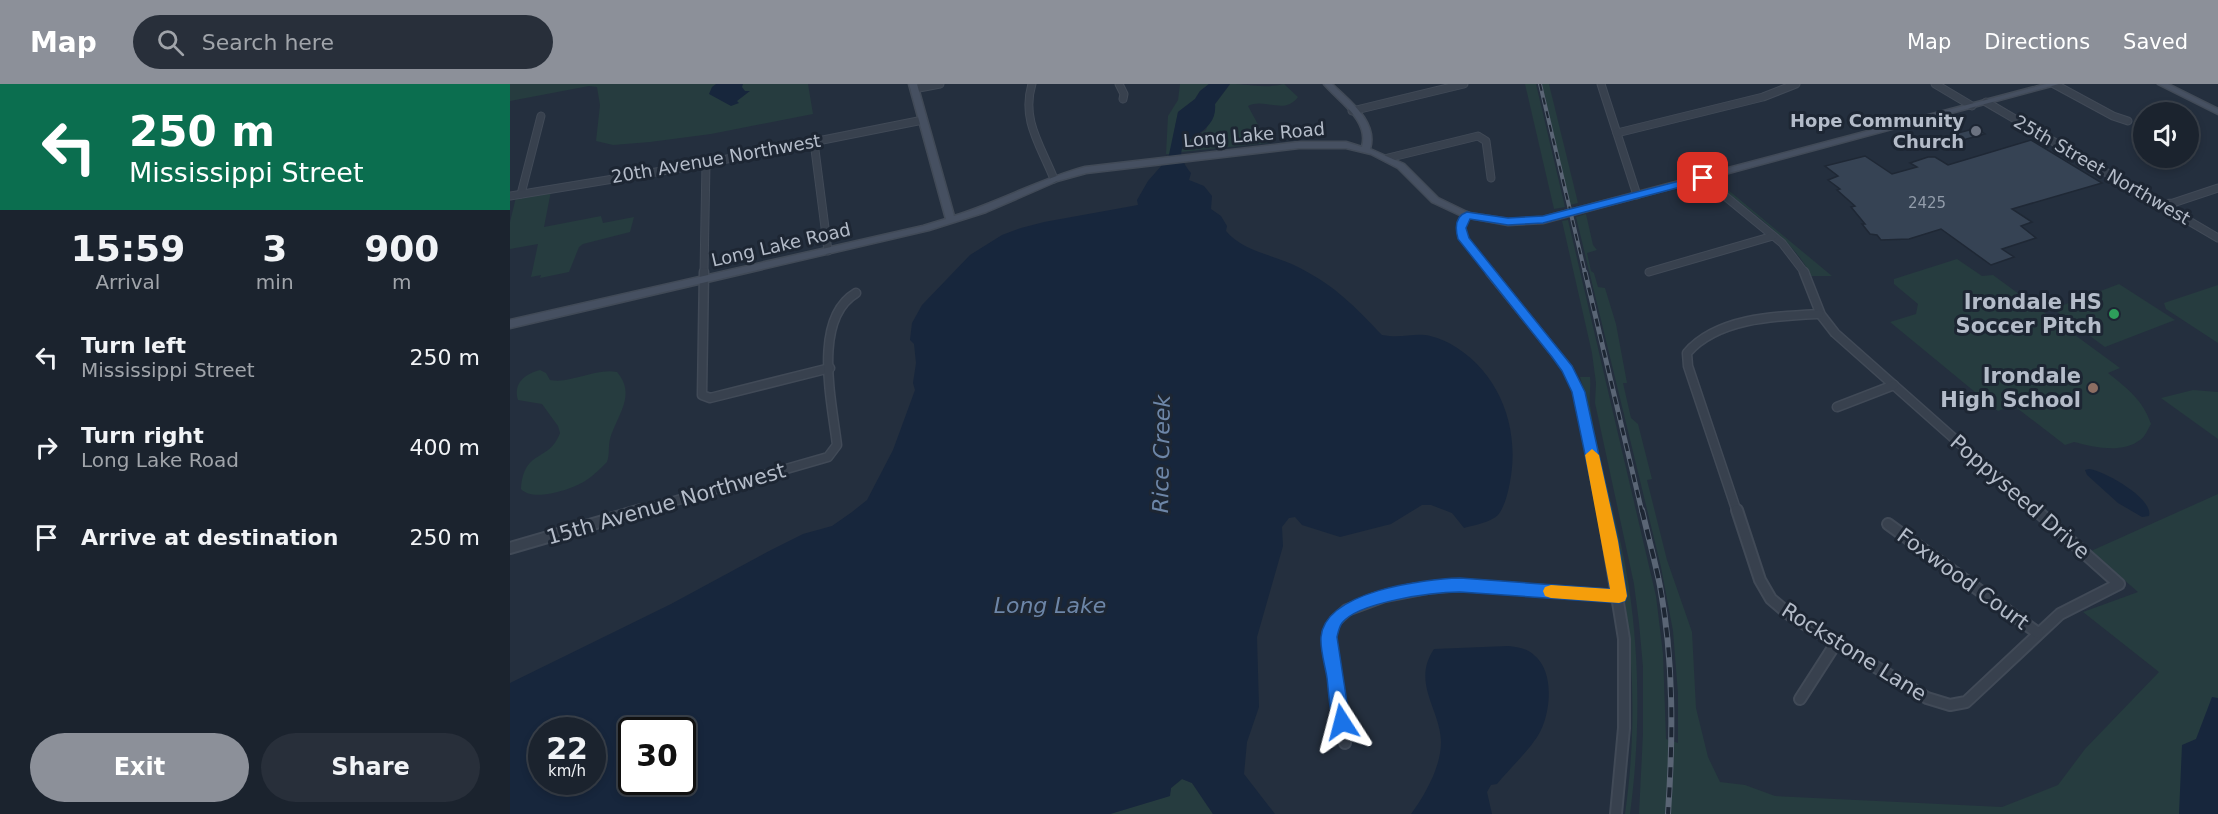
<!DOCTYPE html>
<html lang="en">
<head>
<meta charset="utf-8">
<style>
	:root { --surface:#1b232e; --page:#282f3a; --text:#f1f3f6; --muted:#a0a4aa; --line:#39404a; --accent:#8c9099 }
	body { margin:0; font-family:"DejaVu Sans",sans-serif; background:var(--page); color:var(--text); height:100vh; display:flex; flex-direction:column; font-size:22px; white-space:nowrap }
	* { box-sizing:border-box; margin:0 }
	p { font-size:20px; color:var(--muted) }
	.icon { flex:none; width:33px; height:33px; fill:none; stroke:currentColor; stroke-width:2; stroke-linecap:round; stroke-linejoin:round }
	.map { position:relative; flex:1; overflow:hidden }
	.details { display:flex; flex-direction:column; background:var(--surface); width:510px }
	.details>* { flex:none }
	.hud { background:#0b6e4f; color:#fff; overflow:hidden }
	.fabs { position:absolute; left:1623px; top:18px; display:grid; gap:12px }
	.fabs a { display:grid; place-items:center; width:66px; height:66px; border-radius:50%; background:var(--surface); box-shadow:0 3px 9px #0003,0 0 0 2px var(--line); font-size:30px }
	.speed { position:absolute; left:18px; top:633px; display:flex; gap:12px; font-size:30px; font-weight:700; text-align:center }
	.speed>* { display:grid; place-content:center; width:78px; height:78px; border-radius:50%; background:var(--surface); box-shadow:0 3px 9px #0003,0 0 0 2px var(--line); line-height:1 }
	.speed small { font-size:15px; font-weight:400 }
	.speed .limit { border:3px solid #111; border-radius:9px; background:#fff; color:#111 }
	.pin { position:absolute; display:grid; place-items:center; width:51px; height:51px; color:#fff; margin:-26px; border-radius:12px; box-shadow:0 3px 9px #0006 }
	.me { position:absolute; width:66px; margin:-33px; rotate:351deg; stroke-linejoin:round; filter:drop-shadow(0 0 4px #0008) }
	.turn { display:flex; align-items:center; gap:21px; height:126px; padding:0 30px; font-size:27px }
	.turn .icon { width:78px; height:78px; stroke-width:2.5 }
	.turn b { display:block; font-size:42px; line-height:51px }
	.eta { display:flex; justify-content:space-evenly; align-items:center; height:102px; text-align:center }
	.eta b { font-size:36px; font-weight:600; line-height:42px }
	.action { display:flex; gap:12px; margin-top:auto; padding:12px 30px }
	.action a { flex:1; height:69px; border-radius:36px; background:var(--accent); color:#fff; font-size:24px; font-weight:600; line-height:69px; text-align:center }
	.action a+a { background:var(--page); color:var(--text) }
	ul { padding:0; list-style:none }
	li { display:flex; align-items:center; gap:18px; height:90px; padding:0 30px }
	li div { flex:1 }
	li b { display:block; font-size:22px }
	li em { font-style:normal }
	header { display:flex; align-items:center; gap:36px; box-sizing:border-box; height:84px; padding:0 30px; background:var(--accent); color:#fff }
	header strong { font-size:28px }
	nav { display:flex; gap:33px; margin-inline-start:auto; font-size:21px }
	.search { width:420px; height:54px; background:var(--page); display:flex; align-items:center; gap:15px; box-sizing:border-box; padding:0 21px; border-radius:33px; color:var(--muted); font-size:22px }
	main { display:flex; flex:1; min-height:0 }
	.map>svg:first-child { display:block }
	.green { fill:#263c3f }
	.water { fill:#17263c; fill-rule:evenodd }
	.building { fill:#364354; stroke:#1f2835; stroke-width:1.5 }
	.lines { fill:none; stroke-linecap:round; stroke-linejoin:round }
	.street-far2-casing { stroke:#414a57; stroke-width:9 }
	.street-far1-casing { stroke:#414a57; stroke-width:11 }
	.street-casing { stroke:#414a57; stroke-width:14 }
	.secondary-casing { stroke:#414a57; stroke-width:3 }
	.street-far2 { stroke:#38414e; stroke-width:7 }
	.street-far1 { stroke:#38414e; stroke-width:8 }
	.street { stroke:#38414e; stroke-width:10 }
	.secondary { fill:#465061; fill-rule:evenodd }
	.rail-far2-casing { stroke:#5a6575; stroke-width:4 }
	.rail-far1-casing { stroke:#5a6575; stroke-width:5 }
	.rail-casing { stroke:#5a6575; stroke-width:6 }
	.rail-far2 { stroke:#1d2633; stroke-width:2; stroke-dasharray:7; stroke-linecap:butt }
	.rail-far1 { stroke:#1d2633; stroke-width:3; stroke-dasharray:8; stroke-linecap:butt }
	.rail { stroke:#1d2633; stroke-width:4; stroke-dasharray:10; stroke-linecap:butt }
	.route { fill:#1a73e8; stroke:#114b97; stroke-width:1.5 }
	.slow { fill:#f59e0b }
	.worship-dot { fill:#6b7280; stroke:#1d2633; stroke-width:2 }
	.leisure-dot { fill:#2e9e5b; stroke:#1d2633; stroke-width:2 }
	.education-dot { fill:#8d6e63; stroke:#1d2633; stroke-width:2 }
	.labels { text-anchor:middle; stroke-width:6; stroke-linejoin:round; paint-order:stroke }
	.far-number-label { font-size:15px; fill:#929caa }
	.far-poi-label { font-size:18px; font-weight:bold; fill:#b4bcc9; stroke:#1d2633; text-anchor:end }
	.far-street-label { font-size:18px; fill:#b4bcc9; stroke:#1d2633 }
	.poi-label { font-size:21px; font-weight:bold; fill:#b4bcc9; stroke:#1d2633; text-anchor:end }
	.street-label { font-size:21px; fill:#b4bcc9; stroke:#1d2633 }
	.water-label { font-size:22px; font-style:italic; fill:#6d86a8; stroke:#1d2633 }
</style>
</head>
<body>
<header>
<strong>Map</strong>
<div class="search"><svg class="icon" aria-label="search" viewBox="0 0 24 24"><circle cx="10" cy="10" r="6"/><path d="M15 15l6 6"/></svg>Search here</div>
<nav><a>Map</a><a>Directions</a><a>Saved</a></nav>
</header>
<main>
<section class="details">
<div class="hud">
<div class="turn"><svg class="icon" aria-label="left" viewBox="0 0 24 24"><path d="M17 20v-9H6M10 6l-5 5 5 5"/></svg><div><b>250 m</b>Mississippi Street</div></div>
</div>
<div class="eta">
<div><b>15:59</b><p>Arrival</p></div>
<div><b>3</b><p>min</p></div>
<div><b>900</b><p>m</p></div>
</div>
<ul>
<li><svg class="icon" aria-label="left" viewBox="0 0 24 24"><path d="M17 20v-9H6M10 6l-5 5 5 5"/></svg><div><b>Turn left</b><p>Mississippi Street</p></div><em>250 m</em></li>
<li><svg class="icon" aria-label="right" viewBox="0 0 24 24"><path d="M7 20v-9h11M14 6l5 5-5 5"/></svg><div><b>Turn right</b><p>Long Lake Road</p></div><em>400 m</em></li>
<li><svg class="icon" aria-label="arrive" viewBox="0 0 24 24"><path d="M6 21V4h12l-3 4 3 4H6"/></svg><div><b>Arrive at destination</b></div><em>250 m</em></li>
</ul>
<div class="action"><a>Exit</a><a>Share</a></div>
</section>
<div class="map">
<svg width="1708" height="730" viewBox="0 0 1708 730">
	<rect width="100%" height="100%" fill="#242f3e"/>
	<!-- green -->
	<g class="green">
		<polygon points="0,0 298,0 303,30 201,50 140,58 103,61 86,57 90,21 87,3 79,2 0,17"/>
		<polygon points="670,0 699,0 690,7 685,15 668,28 660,70 656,70 658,32 668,16"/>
		<path d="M 720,0 C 740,0 753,5 774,0 L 788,13 C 774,32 755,13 738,22 L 758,59 L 671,68 L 675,59 L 696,46 L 705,20 Z"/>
		<polygon points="1015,0 1026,0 1055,123 1044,125"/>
		<polygon points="1032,0 1039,0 1068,119 1060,121"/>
		<path d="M 1206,95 L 1217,105 L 1322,192 L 1301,192 C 1284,155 1236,125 1205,99 Z"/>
		<polygon points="41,107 34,143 91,132 93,139 124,133 120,148 73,160 69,163 59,188 30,194 31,191 21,193 28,160 0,165 0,138 6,113"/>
		<polygon points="1076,130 1083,161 1087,166 1077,169 1081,187 1084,189 1088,203 1095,204 1106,240 1117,299 1113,299 1121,334 1128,340 1142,395 1137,396 1157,476 1182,548 1186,624 1198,673 1210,698 1235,701 1265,712 1492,723 1548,701 1575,665 1649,588 1573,528 1628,508 1581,467 1708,410 1708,730 1129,730 1133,649 1133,583 1129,539 1124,500 1085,319 1086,299 1082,269 1052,137 1058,136 1146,512 1153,570 1156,655 1168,659 1168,610 1163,547 1151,483 1066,133"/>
		<path d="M 1447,175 L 1472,192 L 1483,191 L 1610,284 L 1598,289 C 1617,304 1633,316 1641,340 C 1638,345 1635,353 1630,356 C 1611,370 1584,363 1564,358 L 1555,361 L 1503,321 L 1488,327 L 1380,238 L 1406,230 L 1408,220 L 1384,200 L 1384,195 Z"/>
		<polygon points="1609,200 1665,236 1595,263 1543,225"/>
		<polygon points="1708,201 1708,259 1656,225 1654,219"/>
		<path d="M 30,286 L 36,289 L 40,296 C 62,300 84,284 107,288 C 127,311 107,331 100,355 C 98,363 100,370 97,378 C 90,385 83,392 75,397 C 61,406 22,418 11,405 C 14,364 39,379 50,349 L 48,342 L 32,320 L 8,316 C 3,299 15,290 30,286 Z"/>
		<path d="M 1070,293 L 1080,293 C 1081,303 1079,312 1080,321 C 1089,382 1110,442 1119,503 C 1130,578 1130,655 1120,730 L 1115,730 C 1132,610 1118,512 1093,395 C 1086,361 1081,326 1070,293 Z"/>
		<polygon points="1683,306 1708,308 1708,355 1651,314"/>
		<polygon points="672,695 682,699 703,730 600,730 659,712 661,704"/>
	</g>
	<!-- water -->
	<g class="water">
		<polygon points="206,0 233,0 232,3 235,7 240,7 227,17 229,19 221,22 199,10 202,3"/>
		<path d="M 699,0 L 720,0 L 705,20 C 709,59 648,49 681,89 L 679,96 L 694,102 L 702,112 L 701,125 L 711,132 L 717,142 L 716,147 C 733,168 766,171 790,184 C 828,204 844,222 872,251 C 901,256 907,243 939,259 C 987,285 1009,339 1001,392 C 999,404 996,421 988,431 C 981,438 965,441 954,444 L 942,429 L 921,421 L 912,421 L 881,440 L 830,453 L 792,441 L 785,433 L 779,434 L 772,443 L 773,462 L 747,553 L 749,623 L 737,658 L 734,690 L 765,730 L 703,730 L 682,699 L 672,695 L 661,704 L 660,712 L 600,730 L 0,730 L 0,599 L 161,520 L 261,466 L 293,450 L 322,442 L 342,428 L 357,416 L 383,366 L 405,306 L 403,299 L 406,279 L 404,260 L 400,256 L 402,239 L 412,221 L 460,171 L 492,151 L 511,144 L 534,138 L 628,121 L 627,116 L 638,97 L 652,81 L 657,80 L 668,28 L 685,15 L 690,7 ZM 32,646 L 82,646 L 82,698 L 32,698 ZM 122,646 L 172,646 L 172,698 L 122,698 Z"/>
		<path d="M 1579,385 C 1595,387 1644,415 1639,432 L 1632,433 L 1608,419 L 1577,391 L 1575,386 Z"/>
		<path d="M 998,562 C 1007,563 1017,564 1024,571 C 1044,587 1041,625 1031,646 C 1023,663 1000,684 987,700 L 981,701 L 977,708 L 982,730 L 901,730 C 915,711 931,683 931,658 C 931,626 901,599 924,565 Z"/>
		<polygon points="1702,613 1708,614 1708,730 1669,730 1672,661 1686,655"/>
	</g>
	<!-- building -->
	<g class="building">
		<polygon points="1467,44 1475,50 1453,56 1444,50"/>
		<polygon points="1521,56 1592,99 1502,125 1522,138 1511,142 1526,154 1492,165 1504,173 1481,181 1431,145 1399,155 1371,156 1367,151 1360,150 1352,140 1355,140 1341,123 1345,122 1327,106 1330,105 1318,96 1328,92 1315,82 1355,72 1382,90 1407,83 1400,79 1418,73 1425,73 1438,81"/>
	</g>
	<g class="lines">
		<defs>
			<g id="street-far2">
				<path d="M 522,0 C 511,36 531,62 544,95"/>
				<polyline points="609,0 614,10 613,15"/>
				<polyline points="1091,0 1127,111"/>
				<polyline points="1425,0 1462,22"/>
				<polyline points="1544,0 1603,32 1618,37"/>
				<polyline points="404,5 430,0"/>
				<polyline points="1476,18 1708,154"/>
				<polyline points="842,27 954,0"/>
				<polyline points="1107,49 1253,13 1286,0"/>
				<polyline points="304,58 318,167"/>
				<polyline points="878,74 968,52 976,57 981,94"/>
				<polyline points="1193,94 1272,159 1295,189"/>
				<polyline points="11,110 31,32"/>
				<polyline points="0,112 182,82 413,36"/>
				<polyline points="1651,120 1663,119 1708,104"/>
				<polyline points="957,131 951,143 954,155 981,189"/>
				<polyline points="1139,188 1263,152"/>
				<polyline points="194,189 196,79"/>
			</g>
			<g id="street-far1">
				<polyline points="194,188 192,311 200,314 320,284"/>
				<polyline points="980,188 1058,285 1068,308 1094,428"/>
				<polyline points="1294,188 1311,231 1325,249 1527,428"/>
				<polyline points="1327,323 1384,301"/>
				<path d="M 126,428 L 318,373 L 327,361 C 322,318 302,235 346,209"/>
				<path d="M 1227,428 L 1178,282 L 1177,269 C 1207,234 1266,232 1309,230"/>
			</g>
			<g id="street">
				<polyline points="1093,426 1114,555 1114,644 1106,730"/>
				<polyline points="1227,426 1250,496 1261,515 1280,531 1417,614 1440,621 1456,618 1550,530 1609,500 1526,426"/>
				<polyline points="1378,440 1528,549"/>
				<polyline points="0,464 131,426"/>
				<polyline points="1290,615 1326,559"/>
				<polyline points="835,659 819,554 825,537 837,526 875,512 917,504 950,501 1109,512"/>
			</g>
			<g id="secondary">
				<path d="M 399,0 L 407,0 L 444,132 C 489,118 530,95 575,83 L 789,58 L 836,58 L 852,63 C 860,36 828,17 814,0 L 822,0 C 839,17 868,37 860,65 L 894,80 L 928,114 L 959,129 L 998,135 L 1033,133 L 1536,0 L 1549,0 L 1033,139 L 998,141 L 954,133 L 922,118 L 888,84 L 861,70 L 836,64 L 789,64 L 576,89 L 547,97 L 476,128 L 419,146 L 0,244 L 0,236 L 413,142 L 436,135 Z"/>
				<polygon points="1648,0 1658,0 1708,25 1708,30"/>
			</g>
		</defs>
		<!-- street-far2 casing -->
		<use href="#street-far2" class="street-far2-casing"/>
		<!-- street-far1 casing -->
		<use href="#street-far1" class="street-far1-casing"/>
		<!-- street casing -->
		<use href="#street" class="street-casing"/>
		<!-- secondary casing -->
		<use href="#secondary" class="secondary-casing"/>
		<!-- street-far2 -->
		<use href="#street-far2" class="street-far2"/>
		<!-- street-far1 -->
		<use href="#street-far1" class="street-far1"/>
		<!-- street -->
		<use href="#street" class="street"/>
		<!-- secondary -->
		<use href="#secondary" class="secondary"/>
		<defs>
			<polyline id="rail-far2" points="1030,0 1075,189"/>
			<polyline id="rail-far1" points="1075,188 1132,428"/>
			<path id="rail" d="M 1132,426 C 1138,452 1145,477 1150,502 C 1164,577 1163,655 1158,730"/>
		</defs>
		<!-- rail-far2 casing -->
		<use href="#rail-far2" class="rail-far2-casing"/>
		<!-- rail-far1 casing -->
		<use href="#rail-far1" class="rail-far1-casing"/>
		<!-- rail casing -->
		<use href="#rail" class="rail-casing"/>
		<!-- rail-far2 -->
		<use href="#rail-far2" class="rail-far2"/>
		<!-- rail-far1 -->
		<use href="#rail-far1" class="rail-far1"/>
		<!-- rail -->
		<use href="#rail" class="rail"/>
	</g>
	<!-- route -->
	<path class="route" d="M 1193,91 L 1198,94 L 1197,96 L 1033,139 L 998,141 L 960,135 L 956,144 L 959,154 L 1062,282 L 1075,308 L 1108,457 L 1117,512 L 1115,517 L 1109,519 L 950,508 C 923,508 848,518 832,539 C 829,543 828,549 827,553 L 840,638 L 838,644 L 832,646 L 826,644 C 819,629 819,610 817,594 C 815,581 810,566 811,553 C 815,507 914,495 950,494 L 1100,505 L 1093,457 L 1062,308 L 1052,287 L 1042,273 L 948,155 C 945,144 945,132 957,128 L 998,134 L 1033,132 Z"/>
	<!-- slow -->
	<polygon class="slow" points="1082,365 1089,371 1108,457 1117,512 1115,517 1109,519 1041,514 1035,512 1033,507 1035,503 1041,501 1100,505 1075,371"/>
	<!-- markers -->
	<circle class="worship-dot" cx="1466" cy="47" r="6"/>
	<circle class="leisure-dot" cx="1604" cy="230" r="6"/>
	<circle class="education-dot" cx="1583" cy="304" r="6"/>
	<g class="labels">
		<!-- far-number labels -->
		<g class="far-number-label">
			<text x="1417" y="124">2425</text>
		</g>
		<!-- far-poi labels -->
		<g class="far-poi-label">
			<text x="1454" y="43">Hope Community<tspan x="1454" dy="21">Church</tspan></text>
		</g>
		<!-- far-street labels -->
		<g class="far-street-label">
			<text transform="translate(744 51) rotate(-5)" y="6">Long Lake Road</text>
			<text transform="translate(206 75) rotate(-10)" y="6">20th Avenue Northwest</text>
			<text transform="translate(1592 86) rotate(30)" y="6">25th Street Northwest</text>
			<text transform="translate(271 161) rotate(-13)" y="6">Long Lake Road</text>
		</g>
		<!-- poi labels -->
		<g class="poi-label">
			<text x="1592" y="225">Irondale HS<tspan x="1592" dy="24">Soccer Pitch</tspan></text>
			<text x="1571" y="299">Irondale<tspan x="1571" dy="24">High School</tspan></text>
		</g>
		<!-- street labels -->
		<g class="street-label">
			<text transform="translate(1510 413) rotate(41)" y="7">Poppyseed Drive</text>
			<text transform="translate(156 420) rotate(-16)" y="7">15th Avenue Northwest</text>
			<text transform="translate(1453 495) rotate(36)" y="7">Foxwood Court</text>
			<text transform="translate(1344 568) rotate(32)" y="7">Rockstone Lane</text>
		</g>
		<!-- water labels -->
		<g class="water-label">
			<text transform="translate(651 370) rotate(-89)" y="8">Rice Creek</text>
			<text x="540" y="529">Long Lake</text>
		</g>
	</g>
</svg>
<div class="fabs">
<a><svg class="icon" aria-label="sound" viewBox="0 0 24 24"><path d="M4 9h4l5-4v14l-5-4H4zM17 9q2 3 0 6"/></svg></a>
</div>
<div class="speed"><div>22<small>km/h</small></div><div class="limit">30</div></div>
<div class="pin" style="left:1193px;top:94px;background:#d93025"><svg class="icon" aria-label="arrive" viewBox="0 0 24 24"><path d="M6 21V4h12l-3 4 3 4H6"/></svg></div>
<svg class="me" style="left:832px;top:638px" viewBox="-20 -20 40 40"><path d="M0-17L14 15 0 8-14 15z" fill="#1a73e8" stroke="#fff" stroke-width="4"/></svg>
</div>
</main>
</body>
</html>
